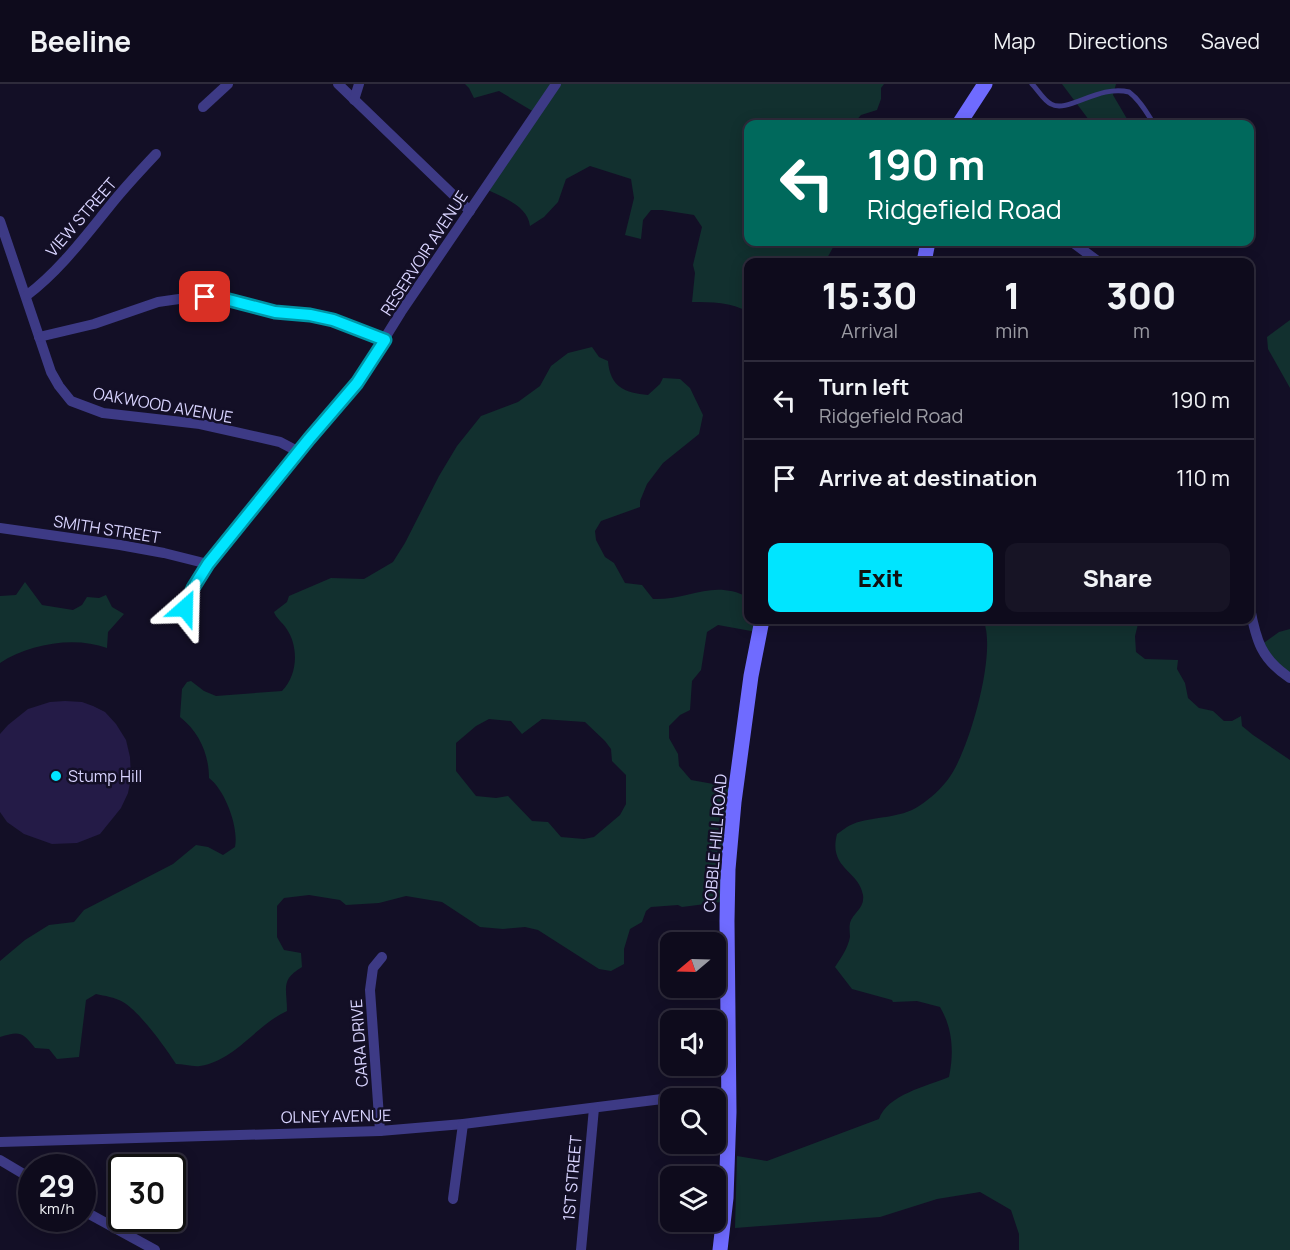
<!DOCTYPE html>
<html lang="en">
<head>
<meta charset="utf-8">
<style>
	:root { --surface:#0e0b1c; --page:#171425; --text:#f1f3f6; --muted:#9b9ba3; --line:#2e2b3b; --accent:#00e5ff }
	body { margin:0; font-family:Manrope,sans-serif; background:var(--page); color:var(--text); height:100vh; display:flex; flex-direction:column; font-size:22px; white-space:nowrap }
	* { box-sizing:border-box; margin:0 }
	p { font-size:20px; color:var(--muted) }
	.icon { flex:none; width:33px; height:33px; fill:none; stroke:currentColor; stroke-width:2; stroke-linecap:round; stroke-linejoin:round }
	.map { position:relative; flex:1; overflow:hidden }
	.panel { position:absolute; left:744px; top:174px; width:510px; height:366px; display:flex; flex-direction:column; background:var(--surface); border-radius:12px; box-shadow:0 3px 15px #0003,0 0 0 2px var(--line) }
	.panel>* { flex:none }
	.hud { position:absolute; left:744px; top:36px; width:510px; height:126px; border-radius:12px; box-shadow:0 3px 15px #0003,0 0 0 2px var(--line); background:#00695c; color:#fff; overflow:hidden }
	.needle { width:39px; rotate:251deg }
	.controls { position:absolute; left:660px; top:848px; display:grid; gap:12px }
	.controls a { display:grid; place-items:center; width:66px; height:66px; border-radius:12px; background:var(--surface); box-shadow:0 3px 15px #0003,0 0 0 2px var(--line); font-size:30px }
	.speed { position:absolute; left:18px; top:1070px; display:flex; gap:12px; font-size:30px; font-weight:700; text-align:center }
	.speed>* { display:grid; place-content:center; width:78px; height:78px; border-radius:50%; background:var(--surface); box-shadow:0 3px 15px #0003,0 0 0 2px var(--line); line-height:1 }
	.speed small { font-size:15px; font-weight:400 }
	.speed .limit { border:3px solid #111; border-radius:9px; background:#fff; color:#111 }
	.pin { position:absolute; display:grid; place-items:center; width:51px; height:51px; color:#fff; margin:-26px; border-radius:12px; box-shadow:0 3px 9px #0006 }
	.me { position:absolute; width:66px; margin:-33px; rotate:25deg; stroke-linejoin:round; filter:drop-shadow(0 0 4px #0008) }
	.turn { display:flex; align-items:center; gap:21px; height:126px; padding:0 24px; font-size:27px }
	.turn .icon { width:78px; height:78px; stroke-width:2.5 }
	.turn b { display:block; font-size:42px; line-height:51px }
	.eta { display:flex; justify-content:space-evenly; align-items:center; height:102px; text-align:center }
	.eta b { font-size:36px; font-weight:800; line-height:42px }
	.primary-button { display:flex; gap:12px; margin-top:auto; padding:12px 24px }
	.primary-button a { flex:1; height:69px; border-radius:12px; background:var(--accent); color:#111; font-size:24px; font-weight:800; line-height:69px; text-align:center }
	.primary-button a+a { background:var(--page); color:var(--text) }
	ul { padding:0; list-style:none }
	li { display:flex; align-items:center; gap:18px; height:78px; padding:0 24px; border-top:2px solid var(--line) }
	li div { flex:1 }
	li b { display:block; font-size:22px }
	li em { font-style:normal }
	header { display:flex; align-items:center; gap:36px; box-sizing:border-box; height:84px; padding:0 30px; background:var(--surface); border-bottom:2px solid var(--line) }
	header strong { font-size:28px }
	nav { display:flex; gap:33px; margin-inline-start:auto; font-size:21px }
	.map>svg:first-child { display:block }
	.green { fill:#12302f; fill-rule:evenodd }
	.building { fill:#241b47 }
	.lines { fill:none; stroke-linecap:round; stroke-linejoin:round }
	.lane { stroke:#3d3a85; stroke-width:5 }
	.street { stroke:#3d3a85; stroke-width:10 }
	.secondary { stroke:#6f6bff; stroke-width:15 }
	.route-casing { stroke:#0095a6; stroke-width:15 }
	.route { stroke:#00e5ff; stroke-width:10 }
	.poi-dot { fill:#00e5ff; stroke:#130f26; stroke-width:2 }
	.labels { text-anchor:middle; stroke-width:5; stroke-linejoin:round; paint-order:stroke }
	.street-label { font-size:16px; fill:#d9d4ff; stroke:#130f26 }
	.poi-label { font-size:16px; fill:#d9d4ff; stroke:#130f26; text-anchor:start }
</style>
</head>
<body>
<header>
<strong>Beeline</strong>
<nav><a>Map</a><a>Directions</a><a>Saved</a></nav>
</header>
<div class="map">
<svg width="1290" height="1166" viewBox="0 0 1290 1166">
	<rect width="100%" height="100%" fill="#130f26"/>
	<!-- green -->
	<g class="green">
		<path d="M 465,0 L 884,0 L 881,4 L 881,15 L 877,26 L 861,31 L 853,40 L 748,40 L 748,158 L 836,158 L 825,178 L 748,178 L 748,228 C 732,218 711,218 692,218 L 695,189 L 693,181 L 702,143 L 694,131 L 662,126 L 651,126 L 643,136 L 641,155 L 625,151 L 634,114 L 631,95 L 590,82 L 566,95 L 558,118 L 544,133 L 530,142 C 528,122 502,113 486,105 L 534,28 L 499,7 L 474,14 L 469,4 Z"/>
		<polygon points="1062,0 1116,0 1113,11 1130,40 1092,40"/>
		<polygon points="1290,236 1290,304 1268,265 1267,253"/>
		<path d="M 592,263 L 599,273 L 608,277 C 610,303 625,309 648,311 L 660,300 L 663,294 L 680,295 L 690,304 L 703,331 L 699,350 L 663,379 L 647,400 L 640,417 L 640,423 L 601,437 L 595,447 L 596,456 L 605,473 L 614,479 L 625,499 L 642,501 L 653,515 C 690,516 712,495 748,513 L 748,536 L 766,536 L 762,549 L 718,541 L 707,548 L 701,586 L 692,597 L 690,626 L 680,631 L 669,642 L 669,654 L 678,670 L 679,682 L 691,696 L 736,704 L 729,817 L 682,823 L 678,821 L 651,823 L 646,827 L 642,838 L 630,845 L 624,865 L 624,880 L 611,887 L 599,885 L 538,846 L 525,843 L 503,845 L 480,843 L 442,818 L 406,812 L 379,819 L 346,821 L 340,816 L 309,811 L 284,814 L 277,822 L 277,853 L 284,866 L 301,869 L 302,883 C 280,896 287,904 287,927 C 256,941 236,976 200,982 C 193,983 183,980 176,980 C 166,964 139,927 123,918 C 114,913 105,912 96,910 L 86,916 L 79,973 L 57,975 L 49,965 L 35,964 C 22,948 20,947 0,953 L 0,877 L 25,856 L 49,841 L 74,838 L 84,826 L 173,780 L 196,761 L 208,763 L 223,771 L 235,763 C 239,743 225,706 209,694 C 209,670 199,648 180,633 L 182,605 L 187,598 L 191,597 L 204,607 L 216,612 L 282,607 C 298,591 299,562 286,544 C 282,538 276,534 274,528 L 287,518 L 289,512 L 331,494 L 364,495 L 393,478 L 405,459 L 439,392 L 457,362 L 481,332 L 518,318 L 540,302 L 551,282 L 568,269 ZM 489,635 L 511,637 L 522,650 L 542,635 L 585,638 L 605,657 L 611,665 L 612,677 L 626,691 L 626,720 L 620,731 L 594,753 L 584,755 L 561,753 L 548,738 L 532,737 L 508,712 L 496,714 L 476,712 L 456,687 L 456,659 L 476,642 Z"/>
		<path d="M 25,498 L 42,521 L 73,526 L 82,521 L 87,513 L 99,514 L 106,511 L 112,523 L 124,530 L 108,548 L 107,564 C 74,552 29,560 0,579 L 0,512 L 16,511 Z"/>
		<path d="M 983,536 L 1139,536 L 1135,552 L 1136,568 L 1145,575 L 1178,576 L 1177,585 L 1185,599 L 1188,614 L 1199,624 L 1213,627 L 1224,637 L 1232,637 L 1241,632 L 1242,642 L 1253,651 L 1290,676 L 1290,1166 L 1019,1166 L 1019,1150 L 1011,1126 L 980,1108 L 937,1115 L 880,1133 L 735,1144 L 737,1072 L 767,1077 L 879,1035 C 887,1011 927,1002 949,993 C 954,969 953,945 940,923 L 917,917 L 893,918 L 892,916 L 852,905 L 835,883 C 841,874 848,864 850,853 C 850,849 849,844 850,839 C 853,828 865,825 863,811 C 859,786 828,785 837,750 C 842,747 847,742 853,740 C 872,732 900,735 919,722 C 930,715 942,704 949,694 C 969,667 998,566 983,536 Z"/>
		<polygon points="1290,545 1290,596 1261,561 1279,548"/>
	</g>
	<!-- building -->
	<polygon class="building" points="65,617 82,618 93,622 105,628 116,640 126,656 130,673 131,694 128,709 121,724 100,750 77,759 52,760 24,750 7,738 0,728 0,650 8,641 28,625 50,618"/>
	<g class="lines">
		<!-- lane -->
		<path class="lane" d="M 1032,0 C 1038,6 1044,17 1051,20 C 1067,30 1099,0 1129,8 C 1140,16 1147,29 1154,40"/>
		<!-- street -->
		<g class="street">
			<polyline points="338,0 470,127"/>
			<polyline points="354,16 359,0"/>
			<polyline points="203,23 228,0"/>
			<polyline points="0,137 51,288 59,302 71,317 103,329 200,340 280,358 299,368"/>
			<polyline points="1072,158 1099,178"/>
			<path d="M 26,212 C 59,187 83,155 109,123 C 123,105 140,87 156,70"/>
			<polyline points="39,253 94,240 158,218 179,215 211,213 275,228 310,231 333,236 385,257"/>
			<polyline points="0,444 120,461 164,469 208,480"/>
			<polyline points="185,524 193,504 208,480 309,355 357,299 401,228 556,0"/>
			<path d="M 1250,524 C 1256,556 1261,575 1290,594"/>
			<polyline points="674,1014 729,1008"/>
			<polyline points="380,1047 370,906 373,884 382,873"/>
			<polyline points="0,1058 380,1047 463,1040 670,1014"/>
			<polyline points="0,1076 32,1095"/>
			<polyline points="453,1115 463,1040"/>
			<polyline points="82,1126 155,1166"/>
			<polyline points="581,1166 594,1024"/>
		</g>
		<!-- secondary -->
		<g class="secondary">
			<polyline points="959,40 985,0"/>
			<polyline points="924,178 928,158"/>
			<polyline points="720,1166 726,1114 729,1028 727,837 728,785 734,718 751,592 762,536"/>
		</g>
	</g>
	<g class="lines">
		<defs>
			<polyline id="route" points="185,524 193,504 208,480 309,355 357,299 385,256 333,236 310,231 275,228 229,216 205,213"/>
		</defs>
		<!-- route casing -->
		<use href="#route" class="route-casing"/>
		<!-- route -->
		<use href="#route" class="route"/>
	</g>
	<!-- markers -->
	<circle class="poi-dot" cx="56" cy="692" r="6"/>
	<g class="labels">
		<!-- street labels -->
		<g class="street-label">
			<text transform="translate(81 133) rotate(-49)" y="6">VIEW STREET</text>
			<text transform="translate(424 169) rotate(-57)" y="6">RESERVOIR AVENUE</text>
			<text transform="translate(163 321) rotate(10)" y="6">OAKWOOD AVENUE</text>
			<text transform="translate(107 445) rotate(9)" y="6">SMITH STREET</text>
			<text transform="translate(715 759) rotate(-85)" y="6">COBBLE HILL ROAD</text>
			<text transform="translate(359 959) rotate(-94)" y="6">CARA DRIVE</text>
			<text transform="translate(336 1032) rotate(-1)" y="6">OLNEY AVENUE</text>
			<text transform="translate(572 1094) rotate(-85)" y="6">1ST STREET</text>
		</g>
		<!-- poi labels -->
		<g class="poi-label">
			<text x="68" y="698">Stump Hill</text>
		</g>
	</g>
</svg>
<div class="controls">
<a><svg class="needle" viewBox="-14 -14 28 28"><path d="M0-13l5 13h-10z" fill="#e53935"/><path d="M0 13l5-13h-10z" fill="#9b9ba3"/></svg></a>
<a><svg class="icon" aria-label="sound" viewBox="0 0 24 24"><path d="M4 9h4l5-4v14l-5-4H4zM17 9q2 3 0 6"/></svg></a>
<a><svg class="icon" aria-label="search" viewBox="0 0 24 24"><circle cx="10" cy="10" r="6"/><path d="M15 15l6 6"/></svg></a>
<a><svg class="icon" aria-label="layers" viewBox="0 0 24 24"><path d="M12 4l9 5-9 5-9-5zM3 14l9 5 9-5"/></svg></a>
</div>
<div class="speed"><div>29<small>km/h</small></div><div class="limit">30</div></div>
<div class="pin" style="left:205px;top:213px;background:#d93025"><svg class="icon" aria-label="arrive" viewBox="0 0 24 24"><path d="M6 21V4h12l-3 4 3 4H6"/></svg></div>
<svg class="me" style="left:185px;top:524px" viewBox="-20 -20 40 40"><path d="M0-17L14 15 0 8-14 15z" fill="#00e5ff" stroke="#fff" stroke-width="4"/></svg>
<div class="hud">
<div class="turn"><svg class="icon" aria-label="left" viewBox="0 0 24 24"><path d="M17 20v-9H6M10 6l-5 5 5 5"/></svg><div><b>190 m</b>Ridgefield Road</div></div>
</div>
<section class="panel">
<div class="eta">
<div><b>15:30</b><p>Arrival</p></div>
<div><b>1</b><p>min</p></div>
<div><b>300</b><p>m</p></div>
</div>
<ul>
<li><svg class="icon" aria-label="left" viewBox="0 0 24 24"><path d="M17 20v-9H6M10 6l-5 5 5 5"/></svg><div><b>Turn left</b><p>Ridgefield Road</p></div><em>190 m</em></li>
<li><svg class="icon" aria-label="arrive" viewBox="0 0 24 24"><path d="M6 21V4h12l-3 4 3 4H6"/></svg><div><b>Arrive at destination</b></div><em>110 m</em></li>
</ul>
<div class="primary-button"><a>Exit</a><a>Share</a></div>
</section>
</div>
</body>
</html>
